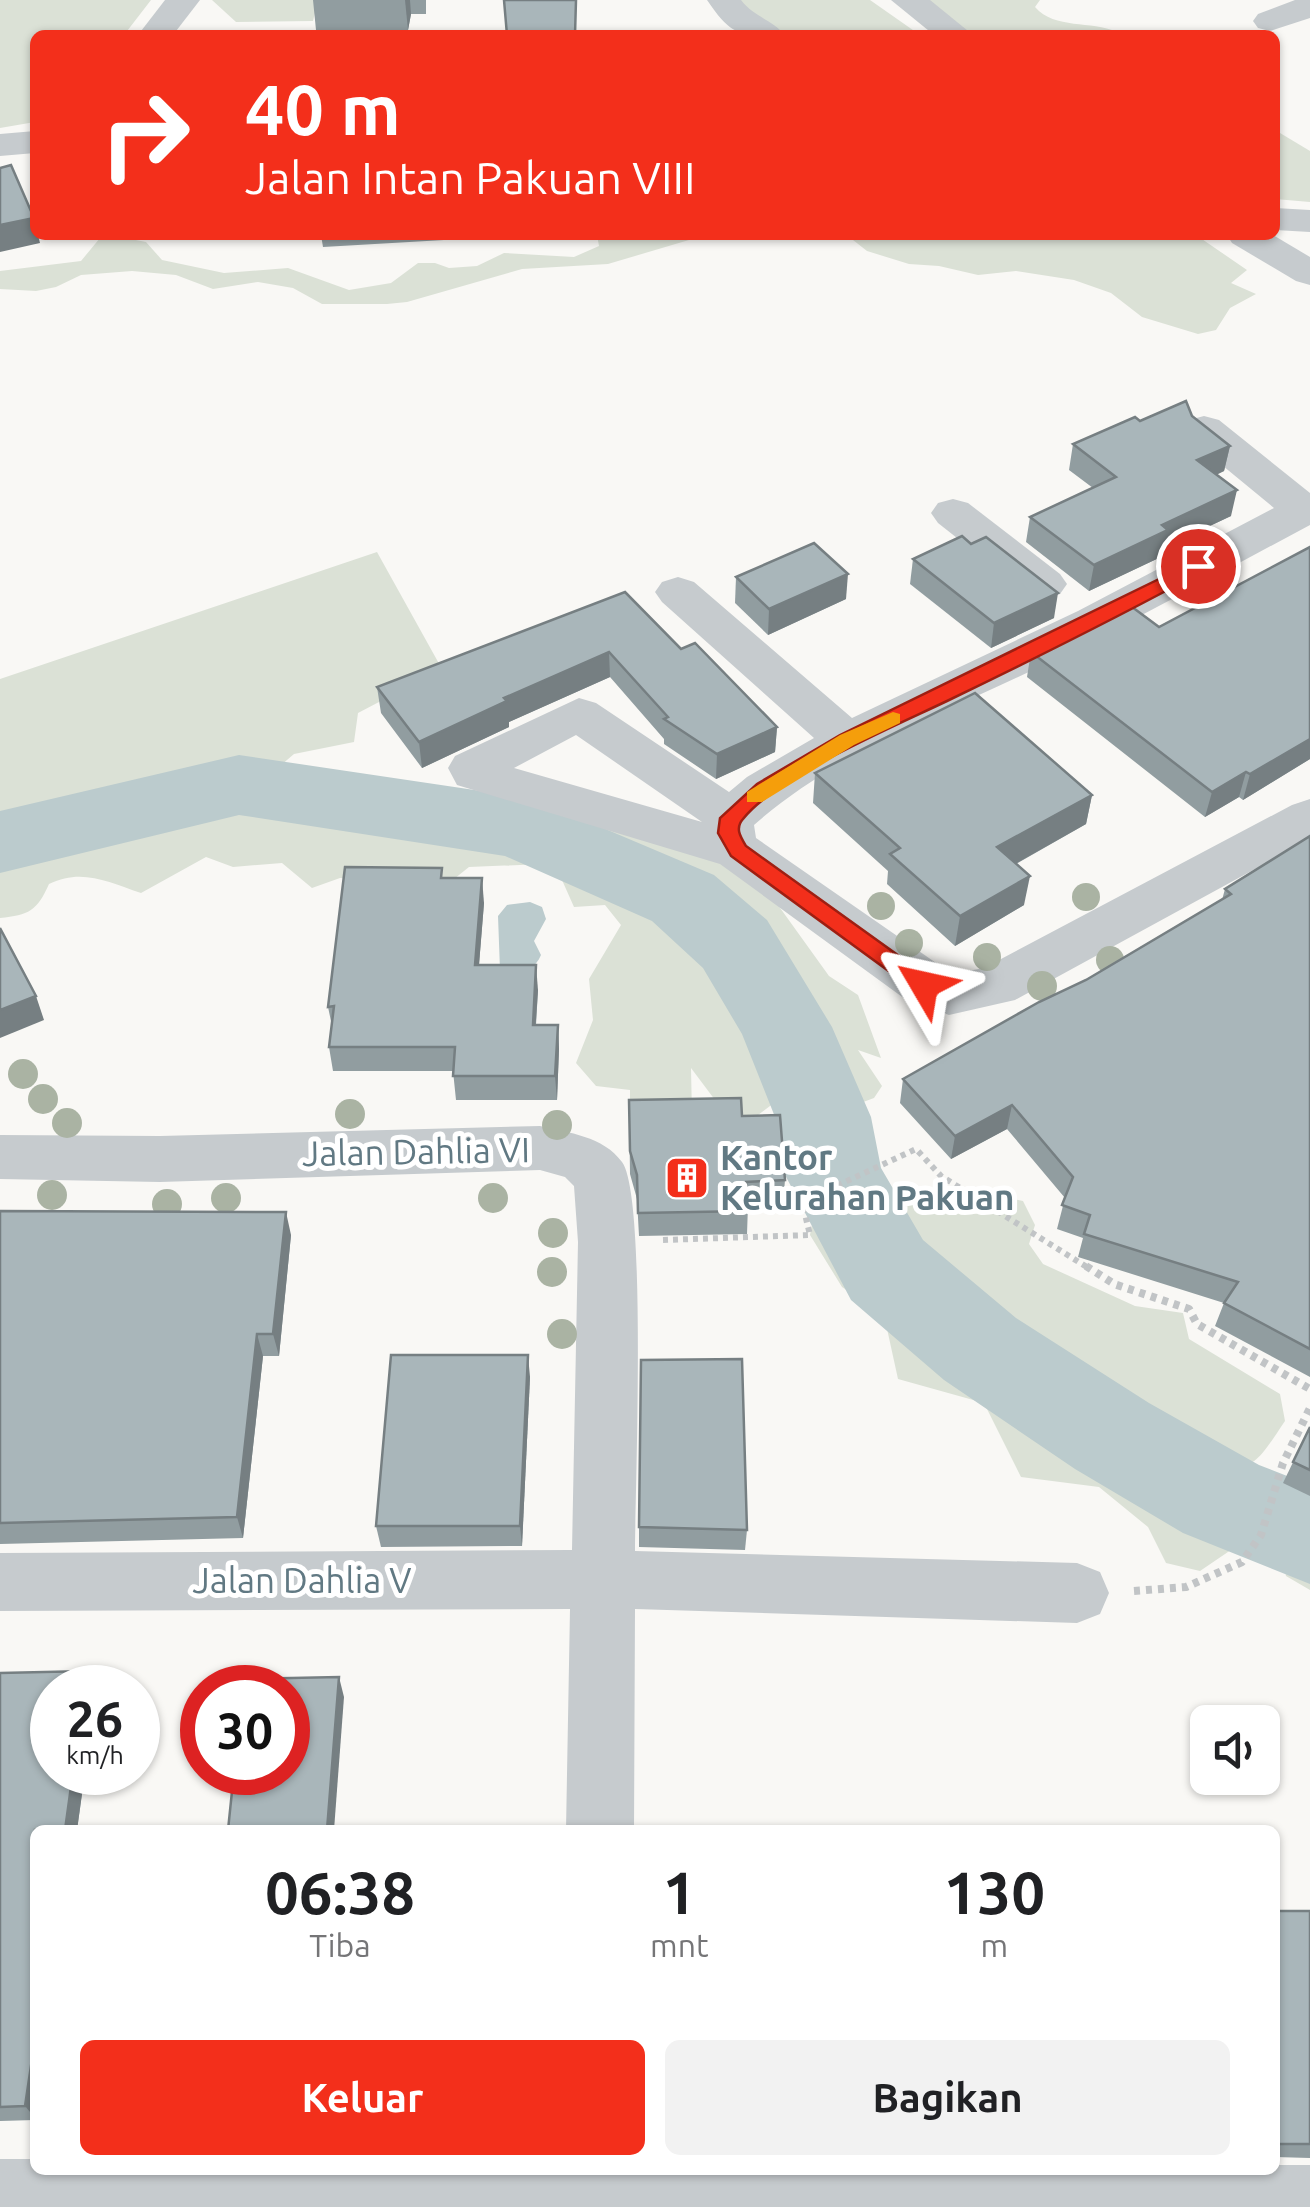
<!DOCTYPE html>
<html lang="id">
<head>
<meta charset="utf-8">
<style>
	:root { --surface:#fff; --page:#f2f2f2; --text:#202124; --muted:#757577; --accent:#f32f1b }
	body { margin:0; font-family:Ubuntu,sans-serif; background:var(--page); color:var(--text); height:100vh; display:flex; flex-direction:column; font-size:38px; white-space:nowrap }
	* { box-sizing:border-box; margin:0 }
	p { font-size:32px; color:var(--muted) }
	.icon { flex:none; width:55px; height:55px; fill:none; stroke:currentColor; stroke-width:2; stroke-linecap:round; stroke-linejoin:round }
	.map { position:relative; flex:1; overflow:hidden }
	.drawer { position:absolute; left:30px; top:1825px; width:1250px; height:350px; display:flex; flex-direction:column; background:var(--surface); border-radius:15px; box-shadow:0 2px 8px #0004 }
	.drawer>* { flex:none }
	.guide { position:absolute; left:30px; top:30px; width:1250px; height:210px; border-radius:15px; box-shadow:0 2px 8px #0004; background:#f32f1b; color:#fff; overflow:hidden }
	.buttons { position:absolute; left:1190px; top:1705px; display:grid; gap:20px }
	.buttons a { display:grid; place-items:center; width:90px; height:90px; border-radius:15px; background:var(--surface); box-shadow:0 2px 8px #0004; font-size:50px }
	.speed { position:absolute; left:30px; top:1665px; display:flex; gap:20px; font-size:50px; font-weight:700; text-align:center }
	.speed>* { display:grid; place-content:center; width:130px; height:130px; border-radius:50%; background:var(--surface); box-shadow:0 2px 8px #0004; line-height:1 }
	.speed small { font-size:25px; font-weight:400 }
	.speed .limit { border:15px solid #d22; background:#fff; color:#111 }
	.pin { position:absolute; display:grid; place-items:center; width:85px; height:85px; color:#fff; margin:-42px; border:5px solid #fff; border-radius:50%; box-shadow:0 2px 10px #0007 }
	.me { position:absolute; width:110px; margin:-55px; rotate:306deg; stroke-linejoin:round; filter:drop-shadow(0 0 8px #0008) }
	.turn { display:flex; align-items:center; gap:35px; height:210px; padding:0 50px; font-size:45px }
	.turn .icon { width:130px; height:130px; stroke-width:2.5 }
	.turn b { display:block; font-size:70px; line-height:85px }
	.eta { display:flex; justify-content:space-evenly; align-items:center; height:170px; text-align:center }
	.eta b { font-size:60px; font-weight:700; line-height:70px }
	.cta { display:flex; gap:20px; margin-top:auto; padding:20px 50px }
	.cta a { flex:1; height:115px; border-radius:15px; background:var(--accent); color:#fff; font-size:40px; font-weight:700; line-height:115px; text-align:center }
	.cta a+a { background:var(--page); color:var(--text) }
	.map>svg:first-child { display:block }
	.green { fill:#dbe1d6 }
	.water { fill:#bbcbcd }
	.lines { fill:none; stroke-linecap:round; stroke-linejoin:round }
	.river { fill:#bbcbcd; fill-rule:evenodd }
	.path-far1 { stroke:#c1c4c6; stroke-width:6; stroke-dasharray:5 5; stroke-linecap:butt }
	.path { stroke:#c1c4c6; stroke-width:8; stroke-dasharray:6 6; stroke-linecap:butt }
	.minor { fill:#c6cbce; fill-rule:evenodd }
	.tree { fill:#aab3a3 }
	.wall { fill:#919da0 }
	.shaded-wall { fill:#767f82 }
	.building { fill:#a9b6ba; stroke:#767f82; stroke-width:2.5 }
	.route { fill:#f32f1b; stroke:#9e1f12; stroke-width:2.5 }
	.slow { fill:#f59e0b }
	.labels { text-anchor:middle; stroke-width:10; stroke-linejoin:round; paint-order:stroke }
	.street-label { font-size:35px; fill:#617983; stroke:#fff }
	.poi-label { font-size:35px; font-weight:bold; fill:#617983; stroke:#fff; text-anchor:start }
</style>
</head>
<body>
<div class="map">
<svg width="1310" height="2207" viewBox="0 0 1310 2207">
	<rect width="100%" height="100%" fill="#f9f8f5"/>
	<!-- green -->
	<g class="green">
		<polygon points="0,0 151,0 124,35 35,35 35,122 0,128"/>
		<polygon points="212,0 318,0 313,21 236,22"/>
		<polygon points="734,0 870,0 920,35 785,35 760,28"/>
		<path d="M 901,0 L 1040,0 L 1035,7 C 1055,30 1091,20 1117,32 L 1102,35 L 1049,31 L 948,35 Z"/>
		<polygon points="1275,130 1310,151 1310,202 1275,199"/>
		<polygon points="110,235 146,242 162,260 224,273 288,268 349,290 391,283 418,263 435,263 449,268 477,266 504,253 574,257 599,246 597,235 1196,235 1247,270 1231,283 1256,294 1230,308 1216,330 1198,334 1142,317 1111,293 1074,280 1016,271 978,275 939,266 909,264 867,251 853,240 817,235 689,240 608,264 522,269 407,302 387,304 322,304 293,288 258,282 213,289 176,275 132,271 81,275 56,287 36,291 0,289 0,271 81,261 100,238"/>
		<path d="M 377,552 L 442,669 L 358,713 L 354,742 L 294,754 L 266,778 L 315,784 L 357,800 L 430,785 L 493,794 L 755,873 L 829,976 L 858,995 L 881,1058 L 858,1050 L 882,1086 L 874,1098 L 823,1117 L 795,1097 L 778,1100 L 754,1118 L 721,1108 L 691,1068 L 692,1116 L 630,1116 L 630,1090 L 596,1086 L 576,1063 L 593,1020 L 589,979 L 621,925 L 605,905 L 574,907 L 558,871 L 544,864 L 469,867 L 449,883 L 340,878 L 312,888 L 282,863 L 233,867 L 206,857 L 141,893 C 108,882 82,868 49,884 C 37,911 29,915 0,918 L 0,679 Z"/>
		<path d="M 870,1181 L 916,1194 L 947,1212 L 976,1214 L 1004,1197 L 1023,1201 L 1035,1225 L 1029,1244 L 1043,1264 L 1135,1306 L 1183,1313 L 1189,1339 L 1280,1394 L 1285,1421 C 1251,1472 1253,1472 1192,1461 L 1186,1469 L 1187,1490 L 1239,1520 L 1250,1537 L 1200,1571 L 1166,1563 L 1148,1527 L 1099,1487 L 1021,1477 L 984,1403 L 898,1379 L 884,1315 L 842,1287 L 810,1235 L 816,1204 L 851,1183 Z"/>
		<polygon points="1310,1538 1310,1590 1286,1576 1283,1558"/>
	</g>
	<!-- water -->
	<path class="water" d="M 530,902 L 542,907 L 546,919 L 534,941 L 541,955 C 533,974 518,972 500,970 L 498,916 L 507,905 Z"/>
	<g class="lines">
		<!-- river -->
		<polygon class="river" points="239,755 521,797 551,806 714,875 767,920 832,1027 871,1117 881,1168 923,1240 1016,1318 1149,1403 1259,1465 1310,1485 1310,1584 1183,1533 1075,1469 944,1380 851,1300 784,1173 775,1117 742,1034 703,968 652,921 505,856 239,815 0,873 0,811"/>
		<!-- path-far1 -->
		<polyline class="path-far1" points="663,1240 810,1235 802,1202 916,1149 941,1176 1090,1269"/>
		<!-- path -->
		<g class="path">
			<polyline points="1086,1266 1114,1284 1189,1309 1197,1324 1310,1389"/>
			<polyline points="1134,1591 1186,1587 1242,1562 1261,1535 1283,1463 1310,1408"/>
		</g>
		<!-- minor -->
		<g class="minor">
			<polygon points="165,0 200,0 173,35 138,35"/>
			<path d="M 707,0 L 741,0 C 755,18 774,20 784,35 C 739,35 733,38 707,0 Z"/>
			<polygon points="891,0 930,0 973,35 934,35"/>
			<polygon points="1295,0 1310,0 1310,18 1270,31 1258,28 1253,21 1258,14"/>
			<polygon points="35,131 35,153 0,156 0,134"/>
			<polygon points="1275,208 1310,210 1310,232 1275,230"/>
			<polygon points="1227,235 1273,235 1310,257 1310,285 1296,281 1232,243"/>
			<path d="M 1204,416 L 1219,420 L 1310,493 L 1310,525 C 1218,574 1127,625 1033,670 C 939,715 833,755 754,825 L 756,838 L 952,974 L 984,968 L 1292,805 L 1310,799 L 1310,839 L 1015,1000 L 949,1015 L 905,999 L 720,864 L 457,785 L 448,768 L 455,756 L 579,698 L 596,703 L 729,792 L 747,777 L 814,738 L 662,602 L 655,592 L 662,582 L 678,577 L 694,582 L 852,718 L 1078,611 L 1274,508 L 1189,438 L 1183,429 L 1189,420 ZM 576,735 L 702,822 L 514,768 Z"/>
			<polygon points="953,499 968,503 1060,574 1067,584 1060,594 1044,599 1028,594 938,523 931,513 938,503"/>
			<path d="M 540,1126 C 569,1133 603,1136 622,1162 C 647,1195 635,1490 635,1551 L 1077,1563 L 1100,1572 L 1109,1593 L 1100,1614 L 1077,1623 L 635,1609 L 634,1830 L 566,1830 L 570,1609 L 0,1611 L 0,1553 L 572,1550 L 578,1242 L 574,1186 L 565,1177 L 540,1170 L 160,1182 L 0,1179 L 0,1135 L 160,1136 Z"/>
			<polygon points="0,2159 35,2159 35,2170 1275,2170 1275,2165 1310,2165 1310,2207 0,2207"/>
		</g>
	</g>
	<!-- trees -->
	<g class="tree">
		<circle cx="1086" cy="897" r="14"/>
		<circle cx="881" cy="906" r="14"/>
		<circle cx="909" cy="943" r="14"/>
		<circle cx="987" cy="957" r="14"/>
		<circle cx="1110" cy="960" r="14"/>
		<circle cx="1042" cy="986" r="15"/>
		<circle cx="23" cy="1074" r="15"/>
		<circle cx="43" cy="1099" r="15"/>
		<circle cx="350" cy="1114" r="15"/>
		<circle cx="67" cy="1123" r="15"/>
		<circle cx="557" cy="1125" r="15"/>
		<circle cx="52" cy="1195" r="15"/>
		<circle cx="226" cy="1198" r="15"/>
		<circle cx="493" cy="1198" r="15"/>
		<circle cx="167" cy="1204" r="15"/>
		<circle cx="553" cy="1233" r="15"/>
		<circle cx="552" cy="1272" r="15"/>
		<circle cx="562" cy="1334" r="15"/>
	</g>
	<!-- wall -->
	<g class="wall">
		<polygon points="313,0 426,0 426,14 411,14 408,30 316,30"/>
		<polygon points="321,235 444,235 444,240 323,247"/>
		<polygon points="1192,416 1230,446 1224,471 1216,475 1231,516 1165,547 1163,556 1089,591 1026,542 1030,517 1093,488 1069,470 1073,444 1140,421"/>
		<polygon points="913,559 1054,618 991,648 910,584"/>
		<polygon points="736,577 846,599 768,635 735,603"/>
		<polygon points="625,592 681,649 777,727 775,752 716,779 664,744 664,739 610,677 509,722 509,727 422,768 381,713 377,687"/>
		<polygon points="1031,652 1310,759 1243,800 1239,797 1205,817 1027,677"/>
		<polygon points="815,773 1092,795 1086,824 1016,864 1024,905 955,946 887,884 888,871 813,803"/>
		<polygon points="1310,836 1310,1377 1215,1326 1224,1303 1078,1257 1083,1238 1057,1229 1065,1198 1007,1129 951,1159 900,1103 903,1079 1086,980 1222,900 1225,889"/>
		<polygon points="443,878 484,903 479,965 538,990 536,1025 558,1025 559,1049 557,1100 456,1100 453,1071 333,1071 329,1047 332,1026 328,1007"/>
		<polygon points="629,1100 742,1116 785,1180 783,1204 748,1205 747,1234 639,1236 637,1199 630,1174"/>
		<polygon points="0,1211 291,1235 279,1356 263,1356 243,1538 0,1544"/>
		<polygon points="530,1377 522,1546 381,1547 376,1526"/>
		<polygon points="1310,1427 1310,1496 1283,1483"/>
		<polygon points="639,1527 747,1530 745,1550 639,1547"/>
		<polygon points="88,1671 95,1688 52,1688 85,1772 77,1830 35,1830 35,2120 0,2121 0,1673"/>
		<polygon points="1275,1911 1310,1911 1310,2158 1275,2157"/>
	</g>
	<!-- shaded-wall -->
	<g class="shaded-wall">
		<polygon points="405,0 410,0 411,14 408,30"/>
		<polygon points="34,218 35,235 38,235 40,243 0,252 0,225"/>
		<polygon points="1230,446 1224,471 1192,486 1197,460"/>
		<polygon points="1237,490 1231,516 1165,547 1163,556 1089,591 1094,565 1162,525"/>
		<polygon points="848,574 846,599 768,635 769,609"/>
		<polygon points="1058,593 1054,618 991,648 994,623"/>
		<polygon points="609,652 610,677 509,722 509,727 422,768 419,742 504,698"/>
		<polygon points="777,727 775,752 716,779 717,754"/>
		<polygon points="1310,739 1310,759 1243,800 1250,774"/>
		<polygon points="1246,772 1239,797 1205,817 1212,792"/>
		<polygon points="1092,795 1086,824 992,877 997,847"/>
		<polygon points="1030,876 1024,905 955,946 960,916"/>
		<polygon points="482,878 484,903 477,989 475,965"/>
		<polygon points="536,965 538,990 534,1049 533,1025"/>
		<polygon points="36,996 44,1020 0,1038 0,1010"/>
		<polygon points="558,1025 559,1049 557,1100 555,1076"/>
		<polygon points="1012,1105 1007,1129 951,1159 955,1136"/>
		<polygon points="286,1212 291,1235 279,1356 273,1334"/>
		<polygon points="257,1334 263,1356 243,1538 237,1517"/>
		<polygon points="528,1355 530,1377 522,1546 520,1526"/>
		<polygon points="88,1671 95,1688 85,1688"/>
		<polygon points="339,1677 344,1697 334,1830 327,1830"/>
		<polygon points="73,1772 85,1772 77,1830 65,1830"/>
		<polygon points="35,2039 35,2118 25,2106"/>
	</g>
	<!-- building -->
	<g class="building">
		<polygon points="504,0 576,0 575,35 507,35"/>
		<polygon points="11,165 34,218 0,225 0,168"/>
		<polygon points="1186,401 1192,416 1230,446 1197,460 1237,490 1162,525 1168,530 1094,565 1030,517 1116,477 1073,444 1135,417 1140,421"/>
		<polygon points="962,536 971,544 986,537 1058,593 994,623 913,559"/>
		<polygon points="814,543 848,574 769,609 736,577"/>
		<polygon points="1310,547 1310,739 1250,774 1246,772 1212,792 1031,652 1128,604 1159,627"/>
		<polygon points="625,592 681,649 695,643 777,727 717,754 664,719 668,717 609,652 504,698 507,701 419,742 377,687"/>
		<polygon points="975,693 1092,795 997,847 1030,876 960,916 890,854 900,848 815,773"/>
		<polygon points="1310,836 1310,1349 1224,1303 1238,1282 1084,1234 1090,1215 1062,1205 1073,1177 1012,1105 955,1136 903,1079 1039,1002 1086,980 1231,894 1225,889"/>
		<polygon points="345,867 442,868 441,878 482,878 475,965 536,965 533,1025 558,1025 555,1076 453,1076 455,1047 329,1047 334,1006 328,1007"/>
		<polygon points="0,928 36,996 0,1010"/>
		<polygon points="741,1098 742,1116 780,1115 785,1180 746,1182 748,1211 638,1213 637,1175 630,1151 629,1100"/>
		<polygon points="0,1211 286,1212 273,1334 257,1334 237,1517 0,1523"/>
		<polygon points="391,1355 528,1355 520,1526 376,1526"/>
		<polygon points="742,1359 747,1530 639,1527 641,1360"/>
		<polygon points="1310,1427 1310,1470 1293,1462"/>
		<polygon points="88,1671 85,1688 52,1688 52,1772 73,1772 65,1830 35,1830 35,2039 25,2106 0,2107 0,1673"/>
		<polygon points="339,1677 327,1830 228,1830 234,1772 288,1772 288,1688 243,1688 244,1679"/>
		<rect x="1275" y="1911" width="35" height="233"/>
	</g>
	<!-- route -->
	<path class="route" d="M 1198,560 L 1205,562 L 1205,570 C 1120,616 1034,659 947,701 C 895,726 777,776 743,819 C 735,828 740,836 746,846 L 931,979 L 935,985 L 931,991 L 916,991 L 731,856 L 718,833 L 720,818 L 757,784 L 840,735 Z"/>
	<!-- slow -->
	<polygon class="slow" points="893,712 900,714 900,723 854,745 762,802 747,802 747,792 840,735"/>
	<!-- icons -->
	<defs>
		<symbol id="building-square" viewBox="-11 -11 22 22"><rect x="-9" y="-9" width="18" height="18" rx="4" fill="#f32f1b" stroke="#fff"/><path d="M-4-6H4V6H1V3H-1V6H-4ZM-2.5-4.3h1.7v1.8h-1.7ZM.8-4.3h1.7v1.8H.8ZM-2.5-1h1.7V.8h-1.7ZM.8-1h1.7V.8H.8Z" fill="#fff"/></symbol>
	</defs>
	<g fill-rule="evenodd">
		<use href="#building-square" x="662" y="1153" width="50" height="50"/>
	</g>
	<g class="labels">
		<!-- street labels -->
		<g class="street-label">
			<text transform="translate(416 1152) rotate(-1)" y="12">Jalan Dahlia VI</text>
			<text x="302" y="1593">Jalan Dahlia V</text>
		</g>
		<!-- poi labels -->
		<g class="poi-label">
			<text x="720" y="1170">Kantor<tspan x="720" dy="40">Kelurahan Pakuan</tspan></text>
		</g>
	</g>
</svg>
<div class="buttons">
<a><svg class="icon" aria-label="sound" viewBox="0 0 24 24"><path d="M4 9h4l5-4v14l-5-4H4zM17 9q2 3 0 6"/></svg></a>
</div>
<div class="speed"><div>26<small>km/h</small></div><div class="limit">30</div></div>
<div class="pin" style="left:1198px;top:566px;background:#d93025"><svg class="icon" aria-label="arrive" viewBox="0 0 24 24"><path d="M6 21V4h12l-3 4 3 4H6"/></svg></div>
<svg class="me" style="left:924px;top:985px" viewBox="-20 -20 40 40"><path d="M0-17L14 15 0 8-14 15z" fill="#f32f1b" stroke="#fff" stroke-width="4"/></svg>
<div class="guide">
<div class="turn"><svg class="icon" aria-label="right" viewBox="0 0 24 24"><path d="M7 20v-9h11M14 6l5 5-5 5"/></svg><div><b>40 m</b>Jalan Intan Pakuan VIII</div></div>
</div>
<section class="drawer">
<div class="eta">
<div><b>06:38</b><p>Tiba</p></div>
<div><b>1</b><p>mnt</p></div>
<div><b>130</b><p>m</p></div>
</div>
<div class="cta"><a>Keluar</a><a>Bagikan</a></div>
</section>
</div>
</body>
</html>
